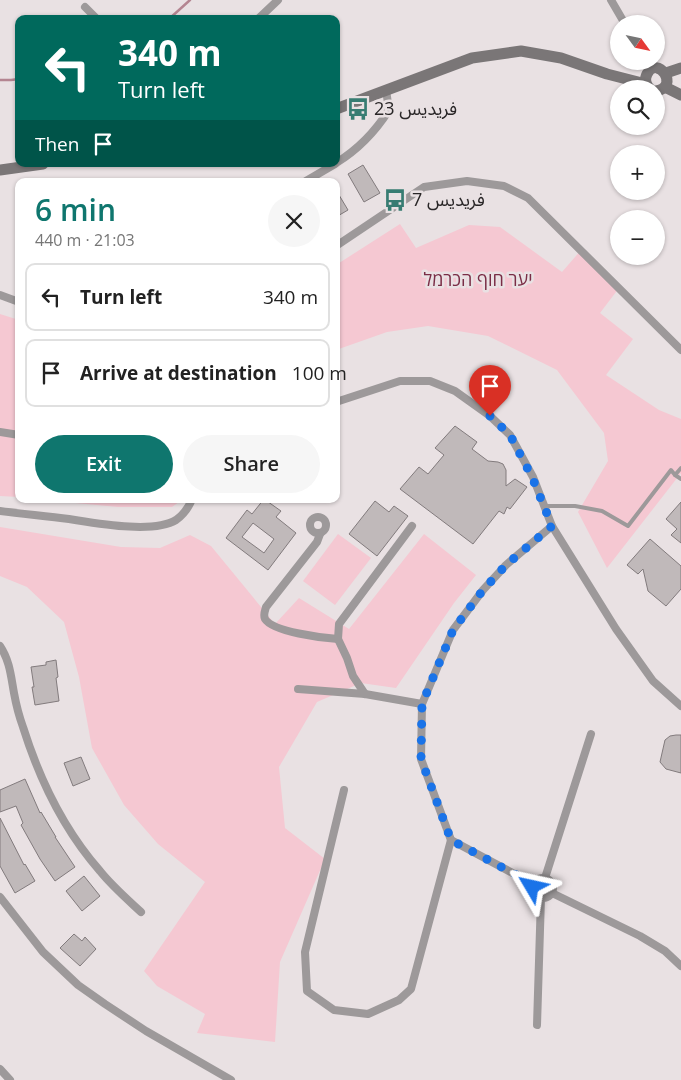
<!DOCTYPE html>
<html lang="en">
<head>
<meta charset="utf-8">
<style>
	:root { --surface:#fff; --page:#f6f6f6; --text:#222; --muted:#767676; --line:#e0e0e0; --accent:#0f766e }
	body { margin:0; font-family:"Open Sans","Noto Sans Arabic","Noto Sans Hebrew",sans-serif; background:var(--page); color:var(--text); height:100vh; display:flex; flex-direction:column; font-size:19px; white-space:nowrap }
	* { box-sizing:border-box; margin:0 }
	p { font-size:16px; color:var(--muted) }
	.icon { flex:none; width:28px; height:28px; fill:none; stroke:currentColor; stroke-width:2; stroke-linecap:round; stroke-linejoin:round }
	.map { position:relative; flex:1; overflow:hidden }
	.panel { position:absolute; left:15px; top:178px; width:325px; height:325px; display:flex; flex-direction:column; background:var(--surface); border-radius:10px; box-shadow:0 1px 4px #0004 }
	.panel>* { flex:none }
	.hud { position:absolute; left:15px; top:15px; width:325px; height:152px; border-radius:10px; box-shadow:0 1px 4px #0004; background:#00695c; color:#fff; overflow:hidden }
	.needle { width:32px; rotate:123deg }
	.fabs { position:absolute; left:610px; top:15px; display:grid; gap:10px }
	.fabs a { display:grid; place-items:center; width:55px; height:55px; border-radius:50%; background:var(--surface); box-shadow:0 1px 4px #0004; font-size:25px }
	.pin { position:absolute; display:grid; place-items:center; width:42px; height:42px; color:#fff; margin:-51px -21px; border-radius:50% 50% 50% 0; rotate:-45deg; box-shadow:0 0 5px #0007 }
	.pin .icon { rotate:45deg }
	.me { position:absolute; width:55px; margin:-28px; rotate:306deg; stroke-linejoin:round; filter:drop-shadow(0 0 4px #0008) }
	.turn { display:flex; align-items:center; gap:18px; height:105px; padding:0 20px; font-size:22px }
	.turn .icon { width:65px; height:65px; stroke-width:2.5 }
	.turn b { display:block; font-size:35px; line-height:42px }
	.then { display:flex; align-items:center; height:48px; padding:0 20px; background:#0003; gap:10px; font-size:19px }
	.round { display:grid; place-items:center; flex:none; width:52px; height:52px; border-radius:26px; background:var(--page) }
	.overview { display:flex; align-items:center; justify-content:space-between; height:85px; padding:0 20px }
	h1 { font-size:30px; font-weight:600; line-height:38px; color:var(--accent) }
	.button { display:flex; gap:10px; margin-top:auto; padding:10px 20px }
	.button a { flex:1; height:58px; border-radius:30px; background:var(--accent); color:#fff; font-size:20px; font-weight:600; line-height:58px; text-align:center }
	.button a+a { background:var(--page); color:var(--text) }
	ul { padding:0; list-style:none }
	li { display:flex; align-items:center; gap:15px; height:68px; margin:0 10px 8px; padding:0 10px; border:2px solid var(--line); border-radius:10px }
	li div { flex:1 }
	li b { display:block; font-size:19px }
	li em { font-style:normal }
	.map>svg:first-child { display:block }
	.green { fill:#f5c8d2 }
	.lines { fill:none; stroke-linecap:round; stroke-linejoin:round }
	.stream { stroke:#b48591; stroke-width:2.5 }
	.building { fill:#c0b9ba; stroke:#827b7d; fill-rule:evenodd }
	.lane { stroke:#9d999a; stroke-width:4 }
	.street { stroke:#9d999a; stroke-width:8 }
	.secondary { stroke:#7a7677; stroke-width:11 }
	.route { stroke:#1a73e8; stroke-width:9; stroke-dasharray:0 16.2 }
	.labels { text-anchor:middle; stroke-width:5; stroke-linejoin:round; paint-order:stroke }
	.poi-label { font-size:18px; fill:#292627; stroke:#e9e1e3; text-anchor:start }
	.park-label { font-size:18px; fill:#7a2d46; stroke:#e9e1e3 }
</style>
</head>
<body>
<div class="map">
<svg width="681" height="1080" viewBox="0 0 681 1080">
	<rect width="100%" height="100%" fill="#e9e1e3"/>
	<!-- green -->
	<g class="green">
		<polygon points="400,224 416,248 469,225 500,227 562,272 582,249 619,288 600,313 633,339 606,375 659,410 681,419 681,473 607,568 578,512 608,461 604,433 557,370 488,336 428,326 387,332 336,350 336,265"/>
		<polygon points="0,314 19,320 19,497 0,496"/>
		<polygon points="33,499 183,499 172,507 118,507"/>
		<polygon points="0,527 121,547 160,548 190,535 211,546 275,624 299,598 349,629 424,534 476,575 454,603 396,688 361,683 317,702 279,767 285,828 325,859 280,962 275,1042 197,1033 205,1014 157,986 144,971 205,882 158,844 124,805 92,748 79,677 64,622 27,587 0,576"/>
		<polygon points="338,534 371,558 335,605 303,581"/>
	</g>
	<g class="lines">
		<!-- stream -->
		<g class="stream">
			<polyline points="169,19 190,0"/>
			<polyline points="0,80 11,80 19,79"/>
		</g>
	</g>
	<!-- building -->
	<g class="building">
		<polygon points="363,165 380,193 364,202 348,174"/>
		<polygon points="336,190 348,210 336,217"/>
		<polygon points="455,426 477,442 472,449 488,461 498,462 503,464 506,470 506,486 515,479 527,487 510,509 507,507 504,514 499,511 473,544 400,489 419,467 428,474 444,455 435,448"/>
		<path d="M 264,499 L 281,511 L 276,517 L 296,533 L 268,570 L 226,538 L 247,510 L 252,514 ZM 253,523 L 274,539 L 264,553 L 242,537 Z"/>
		<polygon points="375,501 389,512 394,506 408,516 377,556 349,534"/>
		<polygon points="681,502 681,543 671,535 677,529 666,519"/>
		<polygon points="650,539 681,566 681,589 666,606 648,591 643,569 638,574 627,565"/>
		<polygon points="56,660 58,677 56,678 59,701 35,705 32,687 34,687 31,667 46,665 46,662"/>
		<polygon points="676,735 681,735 681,773 666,769 660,762 665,740 670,736"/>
		<polygon points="81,757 90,779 73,786 64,763"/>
		<polygon points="25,779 40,813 41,812 56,837 55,837 75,867 55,881 40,859 21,825 23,823 16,806 0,812 0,790"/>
		<polygon points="0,818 24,865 25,864 35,881 15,893 0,866"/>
		<polygon points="84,876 100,896 82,911 66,891"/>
		<polygon points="74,934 82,941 85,937 96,949 80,966 60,948"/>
	</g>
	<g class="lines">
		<!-- lane -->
		<g class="lane">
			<polyline points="681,468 675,475 681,479"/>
			<polyline points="544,506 575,506 602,511 628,526 671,470 675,475"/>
		</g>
		<!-- street -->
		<g class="street">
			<polyline points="611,0 625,24"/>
			<polyline points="85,7 97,19"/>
			<polyline points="258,19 278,0"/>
			<path d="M 336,163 C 359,149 375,132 389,110 L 386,90"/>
			<polyline points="306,181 335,164"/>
			<polyline points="336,246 424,187 467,181 504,186 528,198 681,350"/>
			<polyline points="0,295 19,302"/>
			<polyline points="336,402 400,381 430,381 455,391 490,416 510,435 533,477 552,526 616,629 653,681 681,706"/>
			<polyline points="0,432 19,435"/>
			<path d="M 0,511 C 23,514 46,516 69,519 C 95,523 153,534 176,520 C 183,515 189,507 192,499"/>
			<circle cx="318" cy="525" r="8"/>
			<path d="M 320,534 L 317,542 L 266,607 C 265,611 263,615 265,619 C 273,632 323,638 338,639"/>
			<path d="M 0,646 C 10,661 11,677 14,693 C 16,704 19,716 23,727 C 39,778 64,830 100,871 C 112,886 127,899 141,912"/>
			<polyline points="298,689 365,694 422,704"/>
			<polyline points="365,694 353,676 347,658 338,639 339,624 412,526"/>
			<polyline points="344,790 305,952 307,991 334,1010 368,1014 399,1000 411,989 451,840"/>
			<circle cx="543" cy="888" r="10"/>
			<polyline points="545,878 591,734"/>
			<polyline points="533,884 451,840 421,759 422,704 453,630 483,590 506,565 552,526"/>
			<polyline points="552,893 640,936 665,951 681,966"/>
			<polyline points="0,897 43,952 78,985 105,1004 146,1031 231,1080"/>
			<polyline points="537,1025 541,898"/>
			<polyline points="0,1069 10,1080"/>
		</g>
		<!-- secondary -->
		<g class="secondary">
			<polyline points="666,73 681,68"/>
			<polyline points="665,87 681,95"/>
			<path d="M 650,89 C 646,85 644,80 647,74 C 657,54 681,87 656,91"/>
			<polyline points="336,109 472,58 521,51 561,58 607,74 646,84"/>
			<polyline points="0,170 43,164"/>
		</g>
	</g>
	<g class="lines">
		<!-- route -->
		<polyline class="route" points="490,416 510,435 532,477 552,526 506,565 483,590 453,630 422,704 421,759 451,840 533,884 532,887"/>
	</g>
	<!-- icons -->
	<defs>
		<symbol id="bus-bare" viewBox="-9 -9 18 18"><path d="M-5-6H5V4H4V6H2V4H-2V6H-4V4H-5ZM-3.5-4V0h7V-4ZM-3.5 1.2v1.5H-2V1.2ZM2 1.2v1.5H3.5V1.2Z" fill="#377c72" stroke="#e9e1e3" stroke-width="2.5" paint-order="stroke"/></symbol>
	</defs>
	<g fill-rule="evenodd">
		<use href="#bus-bare" x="342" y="93" width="32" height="32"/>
		<use href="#bus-bare" x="379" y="184" width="32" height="32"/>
	</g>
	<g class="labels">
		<!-- poi labels -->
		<g class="poi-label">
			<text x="374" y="115">فريديس 23</text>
			<text x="412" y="206">فريديس 7</text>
		</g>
		<!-- park labels -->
		<g class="park-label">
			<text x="478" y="286">יער חוף הכרמל</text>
		</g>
	</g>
</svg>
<div class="fabs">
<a><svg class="needle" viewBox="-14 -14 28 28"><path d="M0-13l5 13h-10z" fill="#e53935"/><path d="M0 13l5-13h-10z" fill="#767676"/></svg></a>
<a><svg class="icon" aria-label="search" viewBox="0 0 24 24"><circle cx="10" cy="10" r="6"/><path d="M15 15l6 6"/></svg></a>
<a>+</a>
<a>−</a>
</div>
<div class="pin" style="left:490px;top:416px;background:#d93025"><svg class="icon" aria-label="arrive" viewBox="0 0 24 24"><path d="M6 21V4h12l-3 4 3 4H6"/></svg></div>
<svg class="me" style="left:532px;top:887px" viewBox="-20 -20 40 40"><path d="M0-17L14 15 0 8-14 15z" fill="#1a73e8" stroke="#fff" stroke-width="4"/></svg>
<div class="hud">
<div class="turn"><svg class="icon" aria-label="left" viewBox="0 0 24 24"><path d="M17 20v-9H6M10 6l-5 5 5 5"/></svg><div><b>340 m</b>Turn left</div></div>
<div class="then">Then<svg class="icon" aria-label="arrive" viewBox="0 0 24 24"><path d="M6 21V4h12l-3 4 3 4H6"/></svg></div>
</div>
<section class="panel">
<div class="overview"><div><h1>6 min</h1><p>440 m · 21:03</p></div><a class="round"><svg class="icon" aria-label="close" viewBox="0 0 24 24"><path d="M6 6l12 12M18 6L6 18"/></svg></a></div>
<ul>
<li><svg class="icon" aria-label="left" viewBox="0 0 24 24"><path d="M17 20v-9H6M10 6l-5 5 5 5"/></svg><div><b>Turn left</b></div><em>340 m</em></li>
<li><svg class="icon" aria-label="arrive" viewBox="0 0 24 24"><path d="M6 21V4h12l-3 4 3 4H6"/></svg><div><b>Arrive at destination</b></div><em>100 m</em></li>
</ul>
<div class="button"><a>Exit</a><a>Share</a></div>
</section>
</div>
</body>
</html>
